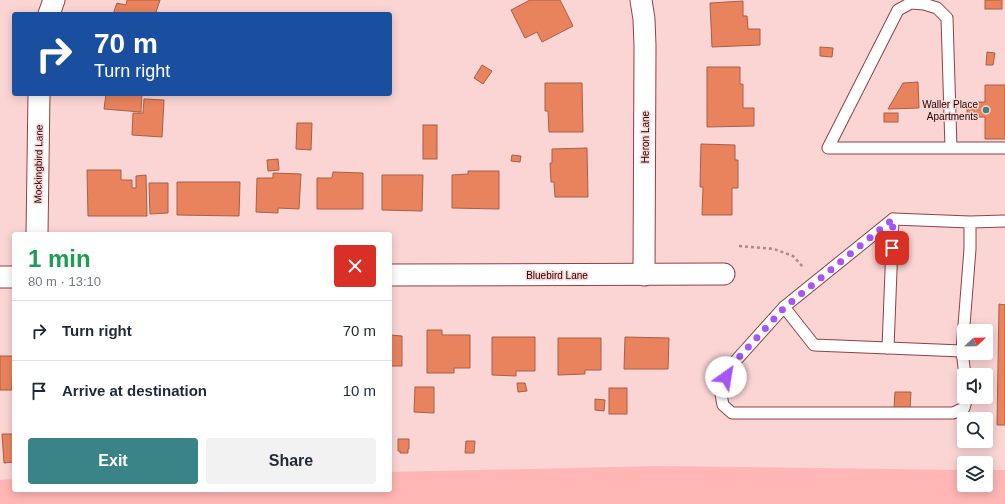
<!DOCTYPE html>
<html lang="en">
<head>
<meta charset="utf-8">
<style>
	:root { --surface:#fff; --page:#f2f2f3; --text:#1f2937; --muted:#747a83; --line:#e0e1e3; --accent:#3a8387 }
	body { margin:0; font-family:Arial,sans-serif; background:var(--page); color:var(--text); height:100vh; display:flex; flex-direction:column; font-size:15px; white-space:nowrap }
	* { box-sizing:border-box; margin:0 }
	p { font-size:13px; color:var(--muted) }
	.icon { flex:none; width:22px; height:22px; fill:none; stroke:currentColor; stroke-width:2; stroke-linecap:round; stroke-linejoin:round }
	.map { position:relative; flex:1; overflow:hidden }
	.side { position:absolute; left:12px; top:232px; width:380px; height:260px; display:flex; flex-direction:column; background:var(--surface); border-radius:4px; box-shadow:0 2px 10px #0003 }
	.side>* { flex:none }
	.top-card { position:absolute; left:12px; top:12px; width:380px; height:84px; border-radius:4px; box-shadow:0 2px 10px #0003; background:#1a4fa0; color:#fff; overflow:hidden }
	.needle { width:26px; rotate:68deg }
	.tools { position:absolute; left:957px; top:324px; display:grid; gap:8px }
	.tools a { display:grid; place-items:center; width:36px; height:36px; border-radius:4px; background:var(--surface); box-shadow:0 2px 10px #0003; font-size:20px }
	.pin { position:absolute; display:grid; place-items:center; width:34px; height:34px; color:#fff; margin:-17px; border-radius:8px; box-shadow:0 2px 6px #0006 }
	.me { position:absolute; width:44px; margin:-22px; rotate:32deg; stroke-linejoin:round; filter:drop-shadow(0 0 3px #0008) }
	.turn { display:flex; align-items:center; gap:14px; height:84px; padding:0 16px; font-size:18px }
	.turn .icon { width:52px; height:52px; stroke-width:2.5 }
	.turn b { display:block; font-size:28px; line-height:34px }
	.round { display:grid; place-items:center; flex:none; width:42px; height:42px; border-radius:4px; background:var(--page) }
	.summary { display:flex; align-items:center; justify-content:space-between; height:68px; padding:0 16px }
	h1 { font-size:24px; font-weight:700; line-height:30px; color:#1e9e55 }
	.cta { display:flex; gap:8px; margin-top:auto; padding:8px 16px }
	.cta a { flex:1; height:46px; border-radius:4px; background:var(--accent); color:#fff; font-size:16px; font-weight:700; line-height:46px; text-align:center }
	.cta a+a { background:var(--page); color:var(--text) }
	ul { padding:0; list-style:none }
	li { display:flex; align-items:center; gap:12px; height:60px; padding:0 16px; border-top:1px solid var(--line) }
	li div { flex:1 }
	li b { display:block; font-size:15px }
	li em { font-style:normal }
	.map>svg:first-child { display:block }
	.green { fill:#ffb6b4 }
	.building { fill:#e9835d; stroke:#a85f45 }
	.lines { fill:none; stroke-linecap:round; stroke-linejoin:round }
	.service-casing { stroke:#8e4244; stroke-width:13 }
	.minor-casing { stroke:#8e4244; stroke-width:23 }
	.path { stroke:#ab8a8a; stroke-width:2.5; stroke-dasharray:3 3; stroke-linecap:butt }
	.service { stroke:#fff; stroke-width:11 }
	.minor { stroke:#fff; stroke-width:21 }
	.route { stroke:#a855f7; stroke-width:7; stroke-dasharray:0 12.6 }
	.poi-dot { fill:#3a8387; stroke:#fad5d4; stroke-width:1.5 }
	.labels { text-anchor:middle; stroke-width:3; stroke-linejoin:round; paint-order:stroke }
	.poi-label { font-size:10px; fill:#1d0204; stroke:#fad5d4; text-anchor:end }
	.street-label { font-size:10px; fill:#1d0204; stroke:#fad5d4 }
</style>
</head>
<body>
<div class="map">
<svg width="1005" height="504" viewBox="0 0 1005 504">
	<rect width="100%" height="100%" fill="#fad5d4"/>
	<!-- green -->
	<polygon class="green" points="660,466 964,470 964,485 986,485 986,470 1005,470 1005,504 0,504 0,480 14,479 14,490 390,490 390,472"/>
	<!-- building -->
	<g class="building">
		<polygon points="127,0 160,0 156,12 161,13 161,14 113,14 117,3 126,5"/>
		<polygon points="530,0 560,0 573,26 542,42 537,32 525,38 511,10"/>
		<rect x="985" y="0" width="17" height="9"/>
		<polygon points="743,1 743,16 747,16 748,29 760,29 760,45 712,47 710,3"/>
		<polygon points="820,47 833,48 832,57 820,56"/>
		<polygon points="987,52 995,53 993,65 986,65"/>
		<polygon points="482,65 492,71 483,84 474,78"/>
		<polygon points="707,67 740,67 740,84 743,84 743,108 754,108 754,126 707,127"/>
		<polygon points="918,82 919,108 888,109 903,83"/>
		<polygon points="545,83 582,83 583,132 549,132 548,111 545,111"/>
		<polygon points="985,85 1005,85 1005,139 985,139 985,117 967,117 967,102 985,102"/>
		<polygon points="106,94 142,94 141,112 104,109"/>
		<polygon points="144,99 164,100 162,137 132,135 133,113 143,113"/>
		<rect x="884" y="113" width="14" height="9"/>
		<polygon points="297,123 312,123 311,150 296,149"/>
		<rect x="423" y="125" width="14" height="34"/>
		<polygon points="701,144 735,145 735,160 738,160 738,188 732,188 732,215 702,215 703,187 700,187"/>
		<polygon points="587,148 588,197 555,197 554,182 551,182 550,163 552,163 552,149"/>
		<polygon points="512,155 521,156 520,162 511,161"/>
		<polygon points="278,159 279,170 268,171 267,160"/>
		<polygon points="87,170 121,170 121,180 132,180 132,188 136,188 136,176 146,175 147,216 88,216"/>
		<polygon points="468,171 499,171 499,209 452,208 452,175 468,174"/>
		<polygon points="333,172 363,173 363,209 317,209 317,178 332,178"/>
		<polygon points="273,173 301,174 299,209 278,208 278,213 256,212 257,178 273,178"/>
		<polygon points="382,175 423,175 422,211 382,210"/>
		<polygon points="177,182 240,182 239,216 177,215"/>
		<polygon points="149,183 168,183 168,213 150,214"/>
		<polygon points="999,304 1005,305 1005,425 997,425"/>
		<polygon points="427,330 442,330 442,335 470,335 470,368 454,368 454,373 427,373"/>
		<polygon points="390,335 402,336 402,366 390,366"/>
		<polygon points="492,337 535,337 535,371 516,371 516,376 492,375"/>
		<polygon points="625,337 669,338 668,369 624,369"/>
		<polygon points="558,338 601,338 601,370 585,370 585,374 558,375"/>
		<polygon points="0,356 13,356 12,390 0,390"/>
		<polygon points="517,383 525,383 527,391 518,392"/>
		<polygon points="415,387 434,387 434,413 414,412"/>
		<rect x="609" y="388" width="18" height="26"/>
		<polygon points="895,392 911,392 910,409 894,408"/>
		<polygon points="595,399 605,400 604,411 595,410"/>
		<polygon points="2,434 14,434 14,462 4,463"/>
		<polygon points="398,439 409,439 409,449 408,449 408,453 400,453 400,451 398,451"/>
		<polygon points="466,441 475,441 474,453 465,453"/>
	</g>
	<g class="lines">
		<defs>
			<g id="service">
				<polyline points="951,148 947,18 937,8 924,4 911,3 898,10 828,148 1005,148"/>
				<polyline points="970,222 970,249 962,351 814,345 784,307 893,219 970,222 1005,221"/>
				<polyline points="784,307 731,366 720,389 723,405 732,413 953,413 964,408 967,397"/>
				<polyline points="888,348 893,219"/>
				<polyline points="962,351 965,375"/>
			</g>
			<g id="minor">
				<polyline points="641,0 644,19 645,46 644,275"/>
				<polyline points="49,14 54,0"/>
				<polyline points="37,234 39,94"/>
				<polyline points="390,275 724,274"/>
				<polyline points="0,277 14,277"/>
			</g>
		</defs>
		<!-- service casing -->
		<use href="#service" class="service-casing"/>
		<!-- minor casing -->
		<use href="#minor" class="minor-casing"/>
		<!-- path -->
		<polyline class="path" points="739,246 774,249 793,256 804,268"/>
		<!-- service -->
		<use href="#service" class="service"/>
		<!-- minor -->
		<use href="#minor" class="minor"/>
	</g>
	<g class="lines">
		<!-- route -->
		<polyline class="route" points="726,377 731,366 784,308 893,219 892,248"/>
	</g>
	<!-- markers -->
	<circle class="poi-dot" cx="986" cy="110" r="4"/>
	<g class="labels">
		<!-- poi labels -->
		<g class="poi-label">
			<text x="978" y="108">Waller Place<tspan x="978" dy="12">Apartments</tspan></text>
		</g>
		<!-- street labels -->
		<g class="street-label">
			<text transform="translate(645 137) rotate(-90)" y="4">Heron Lane</text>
			<text transform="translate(38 164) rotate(-89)" y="4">Mockingbird Lane</text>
			<text x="557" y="279">Bluebird Lane</text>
		</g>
	</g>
</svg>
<div class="tools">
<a><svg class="needle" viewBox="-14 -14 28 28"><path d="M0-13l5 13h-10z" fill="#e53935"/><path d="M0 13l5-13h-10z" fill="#747a83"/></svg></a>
<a><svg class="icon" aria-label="sound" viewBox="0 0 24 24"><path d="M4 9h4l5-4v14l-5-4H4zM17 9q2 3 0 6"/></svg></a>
<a><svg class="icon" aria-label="search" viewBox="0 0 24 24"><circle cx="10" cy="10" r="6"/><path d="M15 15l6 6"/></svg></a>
<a><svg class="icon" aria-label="layers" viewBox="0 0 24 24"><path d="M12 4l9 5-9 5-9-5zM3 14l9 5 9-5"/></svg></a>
</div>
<div class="pin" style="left:892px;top:248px;background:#d93025"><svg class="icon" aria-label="arrive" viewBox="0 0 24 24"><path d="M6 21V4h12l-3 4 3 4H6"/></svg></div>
<svg class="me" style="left:726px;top:377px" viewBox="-20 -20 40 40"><circle r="19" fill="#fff"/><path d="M0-13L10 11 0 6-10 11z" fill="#a855f7"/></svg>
<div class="top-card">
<div class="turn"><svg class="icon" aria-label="right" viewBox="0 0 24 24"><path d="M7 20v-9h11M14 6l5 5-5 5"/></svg><div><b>70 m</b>Turn right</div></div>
</div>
<section class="side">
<div class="summary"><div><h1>1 min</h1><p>80 m · 13:10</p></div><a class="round" style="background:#d93025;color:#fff"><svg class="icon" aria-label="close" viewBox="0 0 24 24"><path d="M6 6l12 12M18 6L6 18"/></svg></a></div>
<ul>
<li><svg class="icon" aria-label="right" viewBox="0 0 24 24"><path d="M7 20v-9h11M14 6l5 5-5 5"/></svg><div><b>Turn right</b></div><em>70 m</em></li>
<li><svg class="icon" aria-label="arrive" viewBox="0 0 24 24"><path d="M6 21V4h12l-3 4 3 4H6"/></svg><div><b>Arrive at destination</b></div><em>10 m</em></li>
</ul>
<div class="cta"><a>Exit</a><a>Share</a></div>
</section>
</div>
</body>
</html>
